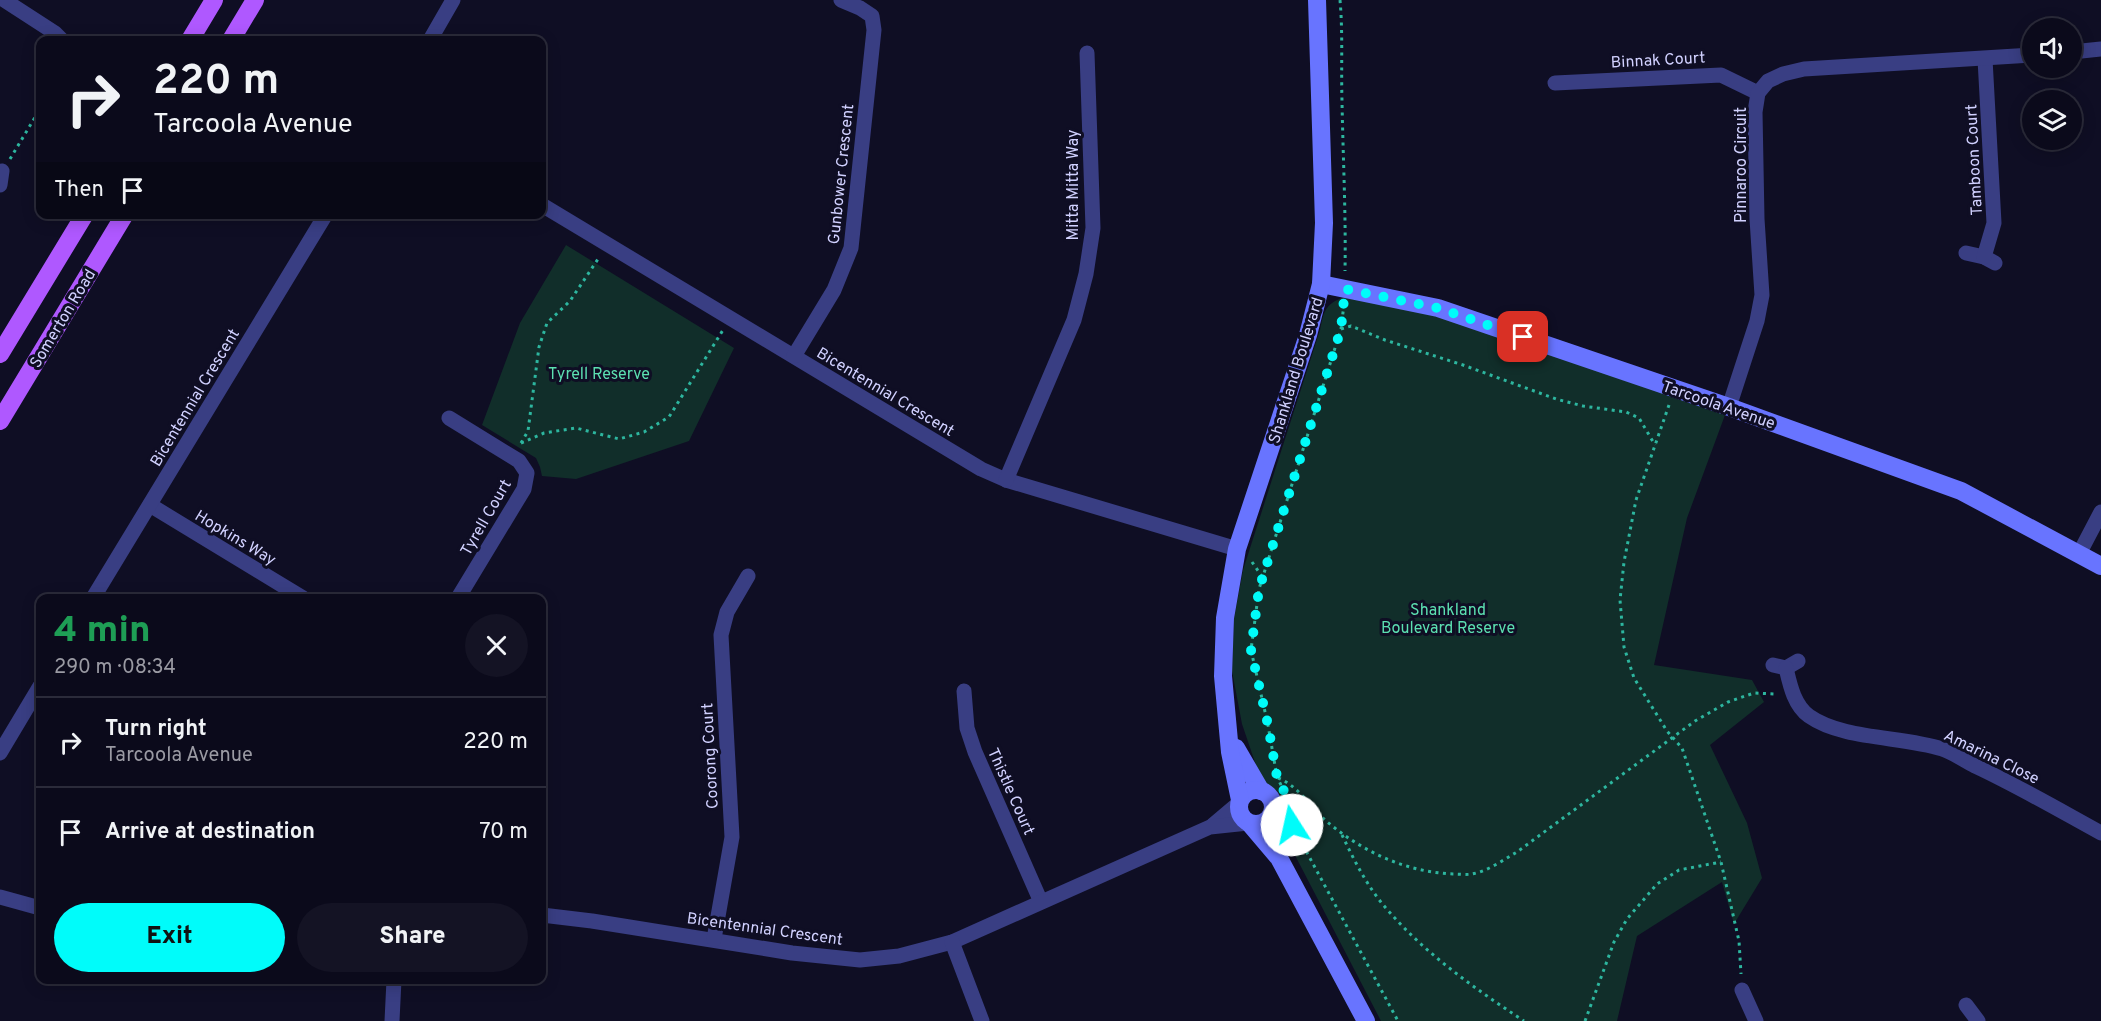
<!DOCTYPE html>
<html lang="en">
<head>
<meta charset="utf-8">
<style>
	:root { --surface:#0b0a1b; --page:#141324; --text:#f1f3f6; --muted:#9a9aa3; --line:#2b2b3a; --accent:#00fcfa }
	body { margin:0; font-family:Overpass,sans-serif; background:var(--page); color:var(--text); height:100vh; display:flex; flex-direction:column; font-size:22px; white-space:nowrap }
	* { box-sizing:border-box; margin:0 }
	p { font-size:20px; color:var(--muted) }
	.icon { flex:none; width:33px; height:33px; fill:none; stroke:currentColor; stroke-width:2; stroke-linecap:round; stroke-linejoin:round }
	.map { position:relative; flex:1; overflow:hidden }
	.side { position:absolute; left:36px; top:594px; width:510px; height:390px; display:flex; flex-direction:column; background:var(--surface); border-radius:12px; box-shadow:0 3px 15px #0003,0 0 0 2px var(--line) }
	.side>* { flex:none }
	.hud { position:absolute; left:36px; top:36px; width:510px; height:183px; border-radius:12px; box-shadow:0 3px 15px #0003,0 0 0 2px var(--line); background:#0b0a1b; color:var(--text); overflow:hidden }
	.tools { position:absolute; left:2022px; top:18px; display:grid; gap:12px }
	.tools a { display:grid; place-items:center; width:60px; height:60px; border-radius:50%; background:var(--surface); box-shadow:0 3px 15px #0003,0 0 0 2px var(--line); font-size:30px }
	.pin { position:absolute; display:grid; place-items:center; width:51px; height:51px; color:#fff; margin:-26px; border-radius:12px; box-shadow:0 3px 9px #0006 }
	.me { position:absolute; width:66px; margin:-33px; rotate:350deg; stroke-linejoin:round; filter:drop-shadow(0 0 4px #0008) }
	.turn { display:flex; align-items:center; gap:21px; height:126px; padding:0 18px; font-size:27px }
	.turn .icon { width:78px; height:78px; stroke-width:2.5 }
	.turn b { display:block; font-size:42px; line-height:51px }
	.then { display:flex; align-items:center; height:57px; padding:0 18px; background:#0003; gap:12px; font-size:22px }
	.round { display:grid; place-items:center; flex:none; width:63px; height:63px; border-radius:32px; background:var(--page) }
	.summary { display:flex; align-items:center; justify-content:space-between; height:102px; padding:0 18px }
	h1 { font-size:36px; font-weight:800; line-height:45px; color:#1e9e55 }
	.primary-button { display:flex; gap:12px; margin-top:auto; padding:12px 18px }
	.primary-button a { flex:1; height:69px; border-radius:36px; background:var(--accent); color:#111; font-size:24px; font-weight:800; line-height:69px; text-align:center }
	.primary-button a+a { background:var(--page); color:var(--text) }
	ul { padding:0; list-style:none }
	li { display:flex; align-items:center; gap:18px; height:90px; padding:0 18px; border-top:2px solid var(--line) }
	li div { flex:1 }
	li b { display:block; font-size:22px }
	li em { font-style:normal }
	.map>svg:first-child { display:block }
	.green { fill:#112e2a }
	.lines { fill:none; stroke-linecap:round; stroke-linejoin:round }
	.path { stroke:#2db69f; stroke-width:3; stroke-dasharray:3 4.5; stroke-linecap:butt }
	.street { stroke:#393e83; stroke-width:15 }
	.secondary { stroke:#6874ff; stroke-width:18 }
	.primary { stroke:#af58ff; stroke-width:18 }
	.route { stroke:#00fcfa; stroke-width:10; stroke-dasharray:0 18 }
	.labels { text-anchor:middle; stroke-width:6; stroke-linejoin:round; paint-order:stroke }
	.street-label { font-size:16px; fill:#d1d1ff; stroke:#0f0e24 }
	.park-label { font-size:16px; fill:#5ce0b1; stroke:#0f0e24 }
</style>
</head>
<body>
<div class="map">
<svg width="2101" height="1021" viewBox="0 0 2101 1021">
	<rect width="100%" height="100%" fill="#0f0e24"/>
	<!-- green -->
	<g class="green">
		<polygon points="566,245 734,348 689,441 576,479 542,476 540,467 536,458 482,425 520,323"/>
		<path d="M 1344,297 L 1436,315 L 1725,415 L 1687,518 L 1654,665 L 1752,680 L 1764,702 L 1710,745 L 1747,823 L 1762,878 L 1734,924 L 1722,882 L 1637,936 L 1617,1021 L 1381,1021 L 1285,836 L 1281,799 L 1260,777 L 1242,724 L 1232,671 L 1234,619 L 1243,570 L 1320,330 C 1324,311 1325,304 1344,297 Z"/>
	</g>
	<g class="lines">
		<!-- path -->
		<g class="path">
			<path d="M 1340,0 C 1343,34 1341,67 1342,101 C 1343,158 1346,214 1345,271"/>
			<polyline points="10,159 40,109"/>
			<polyline points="1344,304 1341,329 1259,589 1251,650 1268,725 1277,777 1286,795 1292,825 1398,1021"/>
			<polyline points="1341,329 1351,326 1385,340 1463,365 1556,399 1583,406 1626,412 1639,418 1655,445"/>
			<polyline points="1669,405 1636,500 1624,562 1620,600 1624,647 1634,678 1667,731 1682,748 1721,862 1739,941 1741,974"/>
			<polyline points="521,443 544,433 576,428 619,439 644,432 669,417 723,330"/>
			<polyline points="521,443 528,431 539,347 547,323 570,301 600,256"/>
			<polyline points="1252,562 1263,578"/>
			<path d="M 1278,778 C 1297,785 1310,806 1325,820 C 1361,851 1405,872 1453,874 C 1459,874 1466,875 1472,874 C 1488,871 1503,860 1517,852 L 1695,721 L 1728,702 L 1754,693 L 1776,694"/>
			<path d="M 1342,835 C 1354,860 1367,886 1385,907 C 1424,953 1474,988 1524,1021"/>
			<polyline points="1585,1021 1614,942 1627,919 1657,884 1679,870 1721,862"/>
		</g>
		<!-- street -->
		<g class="street">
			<polyline points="4,0 55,33 62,40"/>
			<polyline points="430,40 453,0"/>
			<polyline points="2072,52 2101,49"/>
			<polyline points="1555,83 1721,75 1758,93"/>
			<polyline points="0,185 2,171"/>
			<polyline points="542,205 981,469 1006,480 1237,549"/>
			<polyline points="1966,253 1984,257 1995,263"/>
			<polyline points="1984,257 1994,223 1985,59"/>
			<polyline points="794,356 834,290 851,248 874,30 872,16 860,8 841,0"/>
			<polyline points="1729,407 1757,321 1762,295 1757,219 1755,112 1758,93 1768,81 1783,74 1804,69 2032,55"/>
			<polyline points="449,418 519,461 527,473 524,489 458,598"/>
			<polyline points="1006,480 1074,320 1086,274 1093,228 1087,53"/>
			<polyline points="150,505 303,598"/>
			<polyline points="2079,554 2101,512"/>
			<polyline points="93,598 326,214"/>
			<polyline points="1773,665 1786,668 1798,661"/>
			<path d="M 1786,668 C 1790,685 1794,705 1809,716 C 1843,740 1903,736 1942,749 C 1954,753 1965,761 1975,766 C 2018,786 2059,810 2101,833"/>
			<polyline points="964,691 967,728 975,752 1041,902"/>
			<polyline points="0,753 40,686"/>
			<polyline points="1213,825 1239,803"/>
			<polyline points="0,897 40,908"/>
			<polyline points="542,915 592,921 792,953 860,960 899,956 952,942 1210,827 1248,823"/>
			<polyline points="714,939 732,837 721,635 727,612 748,576"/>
			<polyline points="952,942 982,1021"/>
			<polyline points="1742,990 1756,1021"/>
			<polyline points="1966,1005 1978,1021"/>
			<polyline points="392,1021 394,980"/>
		</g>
		<!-- secondary -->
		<g class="secondary">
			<polyline points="1321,284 1438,308 1729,407 1961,491 2101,566"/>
			<polyline points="1236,748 1261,791"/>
			<circle cx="1256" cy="807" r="17"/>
			<polyline points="1240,800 1230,752 1223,676 1225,618 1237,549 1308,335 1321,284 1324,223 1317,0"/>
			<polyline points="1250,824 1279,858 1366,1021"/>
		</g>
		<!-- primary -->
		<g class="primary">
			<polyline points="190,40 214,0"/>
			<polyline points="231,40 255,0"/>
			<polyline points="0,354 85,214"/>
			<polyline points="0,421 125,214"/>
		</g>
	</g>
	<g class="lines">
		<!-- route -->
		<polyline class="route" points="1292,825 1286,795 1277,777 1268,725 1251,650 1259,589 1341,329 1345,289 1438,308 1523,337"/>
	</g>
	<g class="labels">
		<!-- street labels -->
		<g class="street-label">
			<text transform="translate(1658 59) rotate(-3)" y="6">Binnak Court</text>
			<text transform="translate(1973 160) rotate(-93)" y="6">Tamboon Court</text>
			<text transform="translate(1740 165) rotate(-90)" y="6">Pinnaroo Circuit</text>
			<text transform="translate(840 174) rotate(-84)" y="6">Gunbower Crescent</text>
			<text transform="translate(1072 185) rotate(-90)" y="6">Mitta Mitta Way</text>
			<text transform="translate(62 318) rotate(-59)" y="6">Somerton Road</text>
			<text transform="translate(1295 370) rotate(-73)" y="6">Shankland Boulevard</text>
			<text transform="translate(886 391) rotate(31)" y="6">Bicentennial Crescent</text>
			<text transform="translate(194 397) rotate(-59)" y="6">Bicentennial Crescent</text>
			<text transform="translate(1719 404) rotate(19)" y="6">Tarcoola Avenue</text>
			<text transform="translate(485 517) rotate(-60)" y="6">Tyrell Court</text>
			<text transform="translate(236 537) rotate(31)" y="6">Hopkins Way</text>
			<text transform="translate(709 756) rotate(-93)" y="6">Coorong Court</text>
			<text transform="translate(1992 756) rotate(26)" y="6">Amarina Close</text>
			<text transform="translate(1012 791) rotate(66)" y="6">Thistle Court</text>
			<text transform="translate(765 928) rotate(8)" y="6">Bicentennial Crescent</text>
		</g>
		<!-- park labels -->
		<g class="park-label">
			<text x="599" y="379">Tyrell Reserve</text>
			<text x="1448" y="615">Shankland<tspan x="1448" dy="18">Boulevard Reserve</tspan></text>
		</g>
	</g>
</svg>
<div class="tools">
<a><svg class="icon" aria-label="sound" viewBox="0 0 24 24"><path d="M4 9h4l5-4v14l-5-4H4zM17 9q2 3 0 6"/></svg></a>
<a><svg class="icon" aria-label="layers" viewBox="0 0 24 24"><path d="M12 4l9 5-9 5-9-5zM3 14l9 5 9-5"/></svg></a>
</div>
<div class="pin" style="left:1523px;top:337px;background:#d93025"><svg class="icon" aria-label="arrive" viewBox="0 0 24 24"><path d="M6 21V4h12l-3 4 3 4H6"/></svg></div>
<svg class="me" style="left:1292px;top:825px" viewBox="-20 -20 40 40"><circle r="19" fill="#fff"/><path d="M0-13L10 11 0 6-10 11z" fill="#00fcfa"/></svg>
<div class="hud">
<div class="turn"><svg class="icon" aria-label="right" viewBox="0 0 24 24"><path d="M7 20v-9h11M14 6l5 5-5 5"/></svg><div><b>220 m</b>Tarcoola Avenue</div></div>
<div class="then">Then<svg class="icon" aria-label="arrive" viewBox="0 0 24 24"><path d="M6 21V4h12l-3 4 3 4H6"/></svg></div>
</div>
<section class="side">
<div class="summary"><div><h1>4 min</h1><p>290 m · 08:34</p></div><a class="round"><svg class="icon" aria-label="close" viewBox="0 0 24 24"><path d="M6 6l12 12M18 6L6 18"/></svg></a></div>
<ul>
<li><svg class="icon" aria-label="right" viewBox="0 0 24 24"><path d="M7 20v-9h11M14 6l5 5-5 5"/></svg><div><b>Turn right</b><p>Tarcoola Avenue</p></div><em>220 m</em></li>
<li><svg class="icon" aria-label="arrive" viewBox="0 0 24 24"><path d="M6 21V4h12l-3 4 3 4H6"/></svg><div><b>Arrive at destination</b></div><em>70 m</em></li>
</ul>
<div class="primary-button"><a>Exit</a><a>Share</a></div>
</section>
</div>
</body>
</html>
